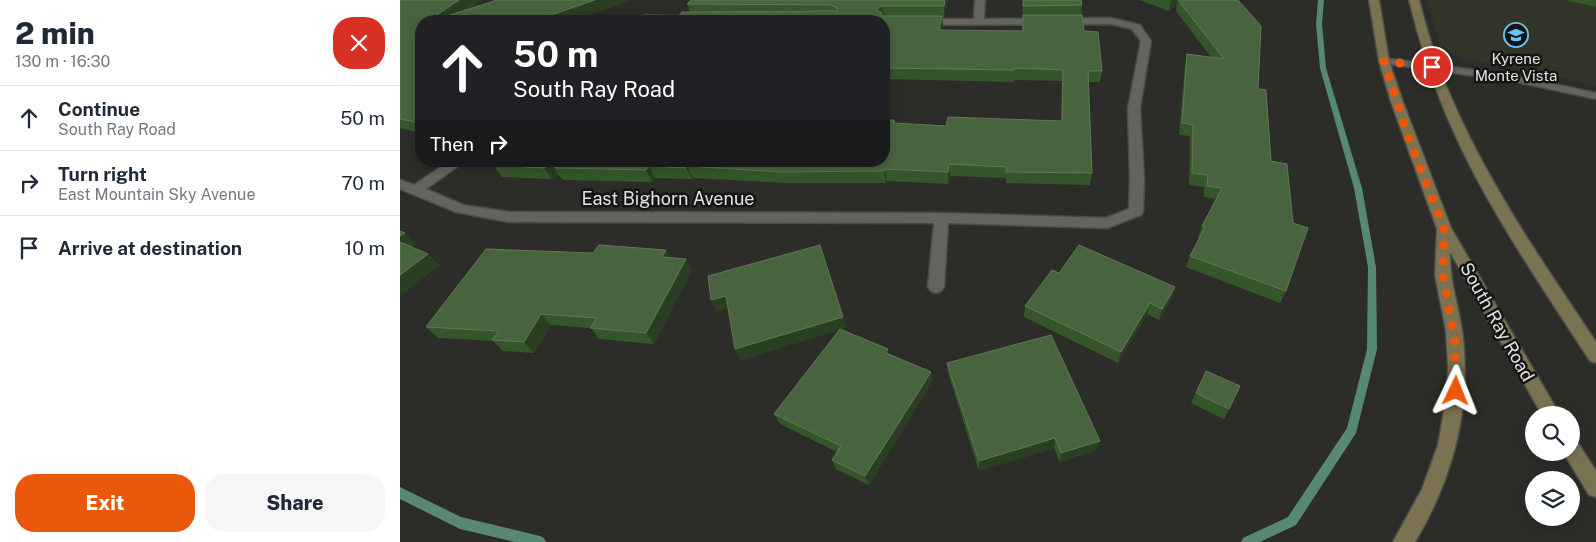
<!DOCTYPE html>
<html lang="en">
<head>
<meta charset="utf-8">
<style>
	:root { --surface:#fff; --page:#f6f6f7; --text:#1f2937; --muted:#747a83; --line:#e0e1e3; --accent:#ea580c }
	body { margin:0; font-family:"Public Sans",sans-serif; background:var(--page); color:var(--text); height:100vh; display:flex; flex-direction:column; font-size:19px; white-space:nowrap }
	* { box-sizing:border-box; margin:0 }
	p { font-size:16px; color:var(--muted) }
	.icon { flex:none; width:28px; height:28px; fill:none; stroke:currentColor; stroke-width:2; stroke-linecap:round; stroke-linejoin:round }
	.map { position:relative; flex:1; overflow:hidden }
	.sheet { display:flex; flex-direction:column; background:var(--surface); width:400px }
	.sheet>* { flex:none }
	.top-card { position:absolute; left:15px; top:15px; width:475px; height:152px; border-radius:20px; box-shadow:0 2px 8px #0003; background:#202124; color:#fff; overflow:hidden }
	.fabs { position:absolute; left:1125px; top:406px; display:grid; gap:10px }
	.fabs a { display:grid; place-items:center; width:55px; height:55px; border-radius:50%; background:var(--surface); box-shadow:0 2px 8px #0003; font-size:25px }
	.pin { position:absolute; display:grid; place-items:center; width:42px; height:42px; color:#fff; margin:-21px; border:2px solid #fff; border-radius:50%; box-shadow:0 1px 5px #0007 }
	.me { position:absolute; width:55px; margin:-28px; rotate:2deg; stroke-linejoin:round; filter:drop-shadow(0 0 4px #0008) }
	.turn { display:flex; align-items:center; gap:18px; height:105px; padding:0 15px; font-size:22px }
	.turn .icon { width:65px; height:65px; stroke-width:2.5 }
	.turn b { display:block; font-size:35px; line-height:42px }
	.then { display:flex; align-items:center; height:48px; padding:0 15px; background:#0003; gap:10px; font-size:19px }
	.round { display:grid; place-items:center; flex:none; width:52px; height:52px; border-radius:20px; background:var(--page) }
	.summary { display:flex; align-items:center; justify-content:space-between; height:85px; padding:0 15px }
	h1 { font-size:30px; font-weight:800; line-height:38px }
	.primary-button { display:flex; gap:10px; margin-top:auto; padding:10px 15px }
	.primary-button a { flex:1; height:58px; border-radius:20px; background:var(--accent); color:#fff; font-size:20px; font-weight:800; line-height:58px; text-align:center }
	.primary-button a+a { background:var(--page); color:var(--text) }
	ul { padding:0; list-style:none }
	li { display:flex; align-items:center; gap:15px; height:65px; padding:0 15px; border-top:1px solid var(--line) }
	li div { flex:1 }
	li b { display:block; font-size:19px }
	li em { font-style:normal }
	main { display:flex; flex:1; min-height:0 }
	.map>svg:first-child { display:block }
	.built { fill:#323428 }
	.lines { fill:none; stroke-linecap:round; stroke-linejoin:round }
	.stream { fill:#578874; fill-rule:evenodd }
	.minor-casing { stroke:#4a4b47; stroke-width:3 }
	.secondary-casing { stroke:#4a4b47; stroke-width:3 }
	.minor { fill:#63645e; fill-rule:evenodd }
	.secondary { fill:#7b7251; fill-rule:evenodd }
	.wall { fill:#35552b }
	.shaded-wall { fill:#2a3e21 }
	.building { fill:#48643e; stroke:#607857 }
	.route { stroke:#ea580c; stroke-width:9; stroke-dasharray:0 16.2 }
	.labels { text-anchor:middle; stroke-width:5; stroke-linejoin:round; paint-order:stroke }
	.far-poi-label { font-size:15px; fill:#e2e2df; stroke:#151513 }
	.street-label { font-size:18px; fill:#e2e2df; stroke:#151513 }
</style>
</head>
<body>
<main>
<section class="sheet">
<div class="summary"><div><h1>2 min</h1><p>130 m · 16:30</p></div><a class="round" style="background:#d93025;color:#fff"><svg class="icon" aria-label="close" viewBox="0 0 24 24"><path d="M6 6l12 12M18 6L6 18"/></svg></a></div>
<ul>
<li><svg class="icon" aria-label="ahead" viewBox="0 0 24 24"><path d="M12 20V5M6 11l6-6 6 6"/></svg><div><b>Continue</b><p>South Ray Road</p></div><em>50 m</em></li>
<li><svg class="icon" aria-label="right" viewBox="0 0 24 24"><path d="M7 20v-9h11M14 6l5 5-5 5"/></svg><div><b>Turn right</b><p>East Mountain Sky Avenue</p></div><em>70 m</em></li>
<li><svg class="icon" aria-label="arrive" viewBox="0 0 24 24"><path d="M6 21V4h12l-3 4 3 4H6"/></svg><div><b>Arrive at destination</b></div><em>10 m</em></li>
</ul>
<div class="primary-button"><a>Exit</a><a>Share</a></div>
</section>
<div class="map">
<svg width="1196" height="542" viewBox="0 0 1196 542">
	<rect width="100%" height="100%" fill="#2c2d28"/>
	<!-- built -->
	<polygon class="built" points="1027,0 1196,0 1196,86 1151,75 1065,59 1047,51 1040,45"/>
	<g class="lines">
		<!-- stream -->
		<g class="stream">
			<polygon points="918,0 924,0 922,24 926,68 962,188 976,267 977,349 956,433 896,525 860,542 841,542 843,538 888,517 947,428 967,349 968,267 954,188 920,68 916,24"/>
			<polygon points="0,487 61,517 140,536 144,538 146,542 115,542 60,529 0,499"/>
		</g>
		<defs>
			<g id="minor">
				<polygon points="575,0 585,0 584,19 711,18 740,25 751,41 740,108 744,179 743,212 741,215 707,228 548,223 544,287 541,291 536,293 531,291 528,287 534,223 109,222 56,212 0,189 0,180 14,185 50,161 65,161 26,189 63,205 109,212 541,213 706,218 729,209 730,179 728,108 741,41 732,29 711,24 484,25 484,21 479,21 484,19 574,19"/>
				<polygon points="245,15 296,17 301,20 233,21"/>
				<polygon points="984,58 1112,75 1196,93 1196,99 1112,81 980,63 979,61"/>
			</g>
			<g id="secondary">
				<path d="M 969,0 L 979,0 L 989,61 L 1003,102 L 1051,228 L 1160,415 L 1142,415 L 1050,252 C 1049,282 1060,309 1063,338 C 1071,411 1052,480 1015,542 L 993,542 L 1022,489 L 1038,445 L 1047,393 L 1048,366 L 1046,331 L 1035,275 L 1037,229 L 991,102 L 979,61 Z"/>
				<path d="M 1009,0 L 1019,0 C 1028,33 1037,66 1051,97 C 1089,185 1143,263 1196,342 L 1196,363 L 1190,361 C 1135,276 1074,190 1038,94 C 1026,63 1017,32 1009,0 Z"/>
				<polygon points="1171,440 1178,443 1196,471 1196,497 1189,495 1163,452 1171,452"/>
			</g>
		</defs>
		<!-- minor casing -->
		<use href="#minor" class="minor-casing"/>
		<!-- secondary casing -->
		<use href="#secondary" class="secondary-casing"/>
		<!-- minor -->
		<use href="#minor" class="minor"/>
		<!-- secondary -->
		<use href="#secondary" class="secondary"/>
	</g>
	<!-- wall -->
	<g class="wall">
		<polygon points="0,0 81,0 68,10 97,0 231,0 171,21 21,21 21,133 0,128"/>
		<polygon points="548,0 544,17 542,17 543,27 542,30 622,31 623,0 682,5 681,15 684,31 702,71 700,82 688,82 692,173 690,185 606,183 606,178 550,176 548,184 487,181 486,183 385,183 293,178 292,179 255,178 252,182 164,180 158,175 152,179 102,177 93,165 494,120 495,124 546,126 661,121 662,81 614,80 614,82 484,79 484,21 290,12 287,4"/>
		<polygon points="739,0 838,0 858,89 871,161 886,291 880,303 786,267 790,256 799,238 798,238 802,226 816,199 804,197 804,187 789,185 790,136 779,135 785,65 787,54 811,57 776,11 777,4 769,11"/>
		<polygon points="1165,0 1196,0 1196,7"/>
		<polygon points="266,250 271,258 286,259 292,270 254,344 199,339 191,328 151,325 134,353 103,351 93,341 38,338 26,327 193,253"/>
		<polygon points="659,273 775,287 772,298 759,320 747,314 718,363 624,317 625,306"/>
		<polygon points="311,300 446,328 441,329 490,355 531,372 532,382 469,485 436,469 432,460 437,452 380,424 374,414 439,330 341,360 335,349 328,308 317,311"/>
		<polygon points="547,363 697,450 660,462 654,448 579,471 548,373"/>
		<polygon points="796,393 829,409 824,419 791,403"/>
	</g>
	<!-- shaded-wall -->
	<g class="shaded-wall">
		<polygon points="59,0 81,0 51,21 28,21"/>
		<polygon points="195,0 231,0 171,21 133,21"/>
		<polygon points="545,0 548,0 544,17 544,6"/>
		<polygon points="771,0 783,0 778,0 777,4 769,11"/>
		<polygon points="482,6 484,17 476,10"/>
		<polygon points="542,16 543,27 540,41 539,30"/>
		<polygon points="151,163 158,175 152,179 144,168"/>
		<polygon points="549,164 550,176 548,184 548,172"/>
		<polygon points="249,166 255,178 252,182 246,170"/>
		<polygon points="287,166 293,178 292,179 286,168"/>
		<polygon points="485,169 487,181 486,183 484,171"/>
		<polygon points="5,233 16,244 7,251 0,245 0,236"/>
		<polygon points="266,250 273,261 262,257"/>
		<polygon points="28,254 40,265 0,296 0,275"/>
		<polygon points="286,259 292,270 254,344 246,333"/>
		<polygon points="775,287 772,298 759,320 762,309"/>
		<polygon points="326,296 331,307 317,311 311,300"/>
		<polygon points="750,303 747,314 718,363 721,352"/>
		<polygon points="141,314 151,325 134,353 124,342"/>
		<polygon points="443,317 446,328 341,360 335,349"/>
		<polygon points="531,372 532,382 469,485 465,476"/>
		<polygon points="655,438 654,448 579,471 579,461"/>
		<polygon points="700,441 697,450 660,462 661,453"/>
	</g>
	<!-- building -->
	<g class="building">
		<polygon points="0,0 59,0 28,21 21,21 21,123 0,119"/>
		<polygon points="97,0 195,0 133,21 31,21"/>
		<polygon points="291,0 545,0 544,6 482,6 476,10 481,12 482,16 542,16 539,30 623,31 623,15 682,15 684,31 698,32 702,71 688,71 692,173 606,172 607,167 549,164 548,172 485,169 484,171 381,172 287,166 286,168 249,166 246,170 156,168 151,163 144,168 93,165 97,161 484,161 484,120 494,120 494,123 546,126 548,117 662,121 663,70 614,68 614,70 484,68 484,21 274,21 282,12 437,11 437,8 431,5 287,4"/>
		<polygon points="623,0 681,0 682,5 623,6"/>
		<polygon points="778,0 838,0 861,26 858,89 866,90 871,161 887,164 893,223 908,228 886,291 790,256 805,227 802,226 822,188 807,186 808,175 792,173 793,125 782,123 787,54 824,59"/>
		<polygon points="0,231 5,233 0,236"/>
		<polygon points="0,242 28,254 0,275"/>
		<polygon points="199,245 266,250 262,257 286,259 246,333 190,328 197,318 141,314 124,342 92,340 99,331 26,327 86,249 193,253"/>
		<polygon points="420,245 443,317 335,349 326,296 311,300 308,276"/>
		<polygon points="679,245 775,287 762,309 750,303 721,352 625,306 652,270 659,273"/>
		<polygon points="440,329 488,349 486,353 531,372 465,476 432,460 441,446 374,414"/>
		<polygon points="651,335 700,441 661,453 655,438 579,461 547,363"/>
		<polygon points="806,371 840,386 829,409 796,393"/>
	</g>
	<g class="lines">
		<!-- route -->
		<polyline class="route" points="1032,67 984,61 1010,142 1044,228 1043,276 1055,339 1056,391"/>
	</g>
	<!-- icons -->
	<defs>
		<symbol id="school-ring" viewBox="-11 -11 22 22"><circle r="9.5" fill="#151513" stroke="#6dc2f3" stroke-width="1.5"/><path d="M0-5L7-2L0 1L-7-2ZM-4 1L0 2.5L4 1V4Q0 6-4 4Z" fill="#6dc2f3"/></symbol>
	</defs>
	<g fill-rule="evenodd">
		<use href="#school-ring" x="1102" y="21" width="28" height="28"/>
	</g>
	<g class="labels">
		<!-- far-poi labels -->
		<g class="far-poi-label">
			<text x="1116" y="64">Kyrene<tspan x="1116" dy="17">Monte Vista</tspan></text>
		</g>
		<!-- street labels -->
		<g class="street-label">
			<text x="268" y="205">East Bighorn Avenue</text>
			<text transform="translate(1097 322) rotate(61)" y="6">South Ray Road</text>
		</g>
	</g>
</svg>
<div class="fabs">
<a><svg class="icon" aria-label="search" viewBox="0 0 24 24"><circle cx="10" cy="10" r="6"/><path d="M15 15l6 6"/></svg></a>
<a><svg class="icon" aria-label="layers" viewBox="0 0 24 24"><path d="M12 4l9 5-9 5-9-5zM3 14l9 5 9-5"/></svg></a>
</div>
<div class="pin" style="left:1032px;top:67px;background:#d93025"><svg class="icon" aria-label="arrive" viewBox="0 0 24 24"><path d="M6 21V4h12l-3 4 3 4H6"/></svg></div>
<svg class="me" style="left:1056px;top:391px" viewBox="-20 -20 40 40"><path d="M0-17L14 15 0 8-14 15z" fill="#ea580c" stroke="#fff" stroke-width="4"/></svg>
<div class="top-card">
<div class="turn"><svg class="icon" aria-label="ahead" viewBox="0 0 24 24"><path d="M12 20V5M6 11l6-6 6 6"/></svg><div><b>50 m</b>South Ray Road</div></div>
<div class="then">Then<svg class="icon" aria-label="right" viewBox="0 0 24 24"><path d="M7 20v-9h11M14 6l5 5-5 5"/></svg></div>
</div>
</div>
</main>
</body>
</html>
